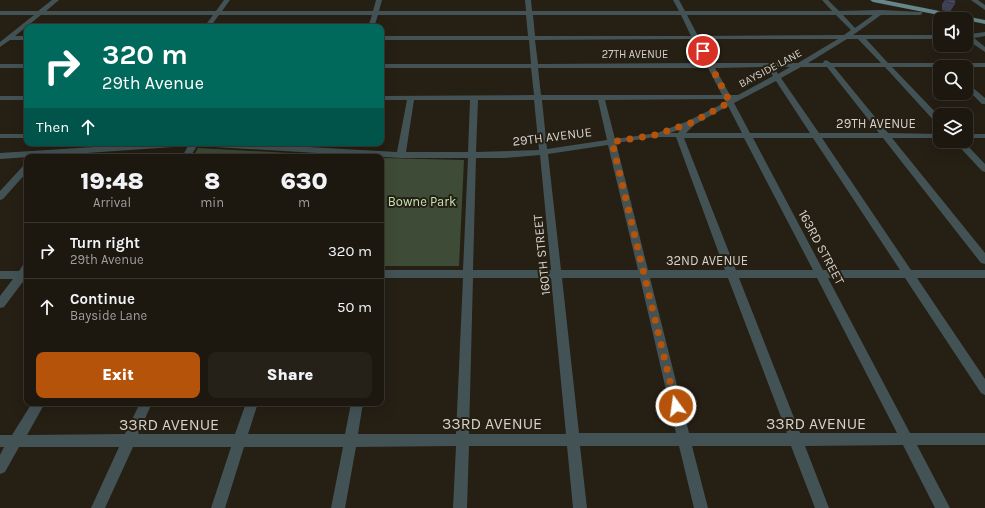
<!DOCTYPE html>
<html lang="en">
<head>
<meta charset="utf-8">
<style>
	:root { --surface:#1c170f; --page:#252018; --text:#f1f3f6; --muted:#a09f9e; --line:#3a362f; --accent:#b45309 }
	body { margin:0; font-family:Karla,sans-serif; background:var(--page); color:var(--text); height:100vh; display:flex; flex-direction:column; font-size:15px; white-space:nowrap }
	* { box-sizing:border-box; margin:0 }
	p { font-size:13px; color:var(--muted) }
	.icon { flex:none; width:22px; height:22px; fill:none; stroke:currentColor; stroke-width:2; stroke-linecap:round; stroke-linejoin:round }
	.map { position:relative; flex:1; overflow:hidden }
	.side { position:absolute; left:24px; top:154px; width:360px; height:252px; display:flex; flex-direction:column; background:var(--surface); border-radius:8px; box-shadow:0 4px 16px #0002,0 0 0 1px var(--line) }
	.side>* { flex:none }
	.top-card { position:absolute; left:24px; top:24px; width:360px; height:122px; border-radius:8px; box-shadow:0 4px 16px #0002,0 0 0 1px var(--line); background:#00695c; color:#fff; overflow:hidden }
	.tools { position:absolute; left:933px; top:12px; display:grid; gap:8px }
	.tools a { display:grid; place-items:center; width:40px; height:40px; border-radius:8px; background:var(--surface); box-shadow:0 4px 16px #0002,0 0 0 1px var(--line); font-size:20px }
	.pin { position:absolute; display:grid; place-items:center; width:34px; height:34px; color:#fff; margin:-17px; border:2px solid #fff; border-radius:50%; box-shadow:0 1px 4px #0007 }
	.me { position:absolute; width:44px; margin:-22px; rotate:346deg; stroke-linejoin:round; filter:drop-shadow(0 0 3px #0008) }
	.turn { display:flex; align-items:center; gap:14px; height:84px; padding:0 12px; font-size:18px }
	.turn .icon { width:52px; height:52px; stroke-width:2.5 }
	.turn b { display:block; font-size:28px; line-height:34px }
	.then { display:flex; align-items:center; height:38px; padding:0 12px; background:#0003; gap:8px; font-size:15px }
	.eta { display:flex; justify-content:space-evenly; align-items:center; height:68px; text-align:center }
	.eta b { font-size:24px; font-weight:800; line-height:28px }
	.button { display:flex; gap:8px; margin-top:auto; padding:8px 12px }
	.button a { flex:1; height:46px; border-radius:8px; background:var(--accent); color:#fff; font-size:16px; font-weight:800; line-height:46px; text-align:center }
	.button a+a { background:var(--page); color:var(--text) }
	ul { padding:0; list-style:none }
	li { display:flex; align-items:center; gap:12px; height:56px; padding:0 12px; border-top:1px solid var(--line) }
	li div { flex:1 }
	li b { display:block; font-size:15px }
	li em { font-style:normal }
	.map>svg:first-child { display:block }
	.green { fill:#3e4c37 }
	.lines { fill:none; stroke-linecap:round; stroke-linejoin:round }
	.minor { fill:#435355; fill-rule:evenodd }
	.major { fill:#66868a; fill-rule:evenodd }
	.wall { fill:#404056 }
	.building { fill:#4b4a64; stroke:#343446 }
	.route { stroke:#b45309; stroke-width:7; stroke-dasharray:0 12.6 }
	.labels { text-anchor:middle; stroke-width:4; stroke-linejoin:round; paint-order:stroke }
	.far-street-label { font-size:11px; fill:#d6d2cb; stroke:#251f14 }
	.street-label { font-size:13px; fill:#d6d2cb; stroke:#251f14 }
	.park-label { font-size:13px; fill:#c3e4b4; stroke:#251f14 }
	.near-street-label { font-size:16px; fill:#d6d2cb; stroke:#251f14 }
</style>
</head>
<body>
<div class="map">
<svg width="985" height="508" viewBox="0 0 985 508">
	<rect width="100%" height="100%" fill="#251f14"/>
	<!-- green -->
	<g class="green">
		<polygon points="198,148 360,157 193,157"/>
		<polygon points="381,158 464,160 459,266 381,266"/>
	</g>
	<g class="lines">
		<!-- minor -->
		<g class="minor">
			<path d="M 52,0 L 59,0 L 46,11 L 216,11 L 224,0 L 230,0 L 222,11 L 373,11 L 376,0 L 382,0 L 379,11 L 526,11 L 525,0 L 531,0 L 532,11 L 679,11 L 673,0 L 679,0 L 685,11 L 832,11 L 822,0 L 828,0 L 839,11 L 881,10 L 922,12 L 922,14 L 920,15 L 881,15 L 853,35 L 940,35 L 940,39 L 866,39 L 888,63 L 985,63 L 985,67 L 892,67 L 940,117 L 940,124 L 937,124 L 885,67 L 834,67 L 888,133 L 940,134 L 940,138 L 892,138 L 985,253 L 985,264 L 981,263 L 883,138 L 822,138 L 911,270 L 985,270 L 985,278 L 917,278 L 985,379 L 985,395 L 981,393 L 905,278 L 828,278 L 910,433 L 985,433 L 985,445 L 917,445 L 950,508 L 935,508 L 903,445 L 805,446 L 829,508 L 815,508 L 791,446 L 692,446 L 708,508 L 694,508 L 679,446 L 580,446 L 587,508 L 573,508 L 567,446 L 469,446 L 467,508 L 453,508 L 456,446 L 356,447 L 345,508 L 331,508 L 343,447 L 244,447 L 225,508 L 211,508 L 231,447 L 133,447 L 105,508 L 91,508 L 119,447 L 19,447 L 5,472 L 0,474 L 0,455 L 4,447 L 0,447 L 0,435 L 12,435 L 32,403 L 45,403 L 27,435 L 125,434 L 140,403 L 152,403 L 138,434 L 235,434 L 246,403 L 258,403 L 248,434 L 345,434 L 351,403 L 363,403 L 358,434 L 456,434 L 463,278 L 381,278 L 381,270 L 463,270 L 468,158 L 401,158 L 197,146 L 190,157 L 182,157 L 188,146 L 0,159 L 0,153 L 157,143 L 237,143 L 397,152 L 407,100 L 381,100 L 381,96 L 534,95 L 531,68 L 381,68 L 381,64 L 531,64 L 529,40 L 381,40 L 381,36 L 528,36 L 526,15 L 378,15 L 374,27 L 368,27 L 372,15 L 219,15 L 210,27 L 204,27 L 213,15 L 41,15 L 15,36 L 27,36 L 27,40 L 10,40 L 0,47 L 0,42 L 34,15 L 0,15 L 0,11 L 38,11 ZM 533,15 L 681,15 L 691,36 L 535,36 ZM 687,15 L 836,15 L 851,30 L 844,35 L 698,36 ZM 843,15 L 873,15 L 855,28 ZM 693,39 L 706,63 L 538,64 L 535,40 ZM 700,39 L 838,39 L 798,63 L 713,63 ZM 847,39 L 858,39 L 881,63 L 831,63 L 826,60 L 824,61 L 823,63 L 808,63 ZM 767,67 L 773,76 L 738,95 L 730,95 L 715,68 ZM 774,67 L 790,67 L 778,74 ZM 801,67 L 827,67 L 879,133 L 819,133 L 781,78 ZM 538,68 L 708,68 L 722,95 L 541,95 ZM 776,81 L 810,133 L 750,133 L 734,103 ZM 724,99 L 726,102 L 688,121 L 657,133 L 615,139 L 605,100 ZM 414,100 L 470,100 L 468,152 L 406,152 ZM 478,100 L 534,100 L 539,150 L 476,152 ZM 542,100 L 598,100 L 607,140 L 547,149 ZM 728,106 L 742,133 L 686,133 L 694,125 ZM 681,129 L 678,133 L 670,133 ZM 655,137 L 676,137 L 725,270 L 648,270 L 616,143 ZM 684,138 L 744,138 L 813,270 L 736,270 ZM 753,138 L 813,138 L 900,270 L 823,270 ZM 608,145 L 638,270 L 561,270 L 548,154 ZM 540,155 L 551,270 L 473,270 L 476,158 L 504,158 ZM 473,278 L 551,278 L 566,434 L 469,434 ZM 562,278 L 640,278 L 676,433 L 579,433 ZM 650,278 L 728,278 L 787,433 L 689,433 ZM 739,278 L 817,278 L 897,433 L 800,433 Z"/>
			<polygon points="971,0 978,0 985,5 985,10"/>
			<polygon points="946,16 950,19 944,19 944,17"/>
			<polygon points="966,32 970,34 985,32 985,36 974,38 985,47 985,52 966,39"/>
			<rect x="0" y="64" width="27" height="4"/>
			<polygon points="966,82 985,98 985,104 982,104 966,88"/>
			<rect x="0" y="96" width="27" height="4"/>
			<rect x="0" y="134" width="27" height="4"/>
			<rect x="966" y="134" width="19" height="4"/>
			<polygon points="954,141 963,141 985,164 985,172 982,171"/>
			<polygon points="27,164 27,172 3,199 0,200 0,191 24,165"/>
			<polygon points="27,264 27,279 25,279 4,307 0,308 0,296 13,279 0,279 0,271 19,271 23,265"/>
		</g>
		<!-- major -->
		<polygon class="major" points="870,0 884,0 985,20 985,24 966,20 966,19 959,19 873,2"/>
	</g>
	<!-- wall -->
	<polygon class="wall" points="945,0 955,0 955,4 950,12 942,10 942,4"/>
	<!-- building -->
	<polygon class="building" points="947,0 955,0 955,4 947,2"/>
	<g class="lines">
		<!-- route -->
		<polyline class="route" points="676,406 612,142 655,135 691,123 730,102 703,51"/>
	</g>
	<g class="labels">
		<!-- far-street labels -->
		<g class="far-street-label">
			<text x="635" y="58">27TH AVENUE</text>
			<text transform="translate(770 68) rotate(-28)" y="4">BAYSIDE LANE</text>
		</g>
		<!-- street labels -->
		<g class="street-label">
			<text x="876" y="128">29TH AVENUE</text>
			<text transform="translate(552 136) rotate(-7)" y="5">29TH AVENUE</text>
			<text transform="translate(822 247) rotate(62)" y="5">163RD STREET</text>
			<text transform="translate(541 255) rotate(-96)" y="5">160TH STREET</text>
			<text x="707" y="265">32ND AVENUE</text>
		</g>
		<!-- park labels -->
		<g class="park-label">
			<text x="422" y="206">Bowne Park</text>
		</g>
		<!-- near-street labels -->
		<g class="near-street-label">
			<text x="492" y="429">33RD AVENUE</text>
			<text x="816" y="429">33RD AVENUE</text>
			<text x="169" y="430">33RD AVENUE</text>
		</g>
	</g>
</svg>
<div class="tools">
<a><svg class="icon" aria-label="sound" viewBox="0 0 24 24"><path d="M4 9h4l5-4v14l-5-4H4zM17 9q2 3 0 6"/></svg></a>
<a><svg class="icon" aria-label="search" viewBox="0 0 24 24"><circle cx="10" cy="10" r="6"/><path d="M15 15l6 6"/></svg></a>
<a><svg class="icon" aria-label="layers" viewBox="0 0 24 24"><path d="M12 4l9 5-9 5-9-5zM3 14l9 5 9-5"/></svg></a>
</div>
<div class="pin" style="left:703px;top:51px;background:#d93025"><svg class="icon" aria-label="arrive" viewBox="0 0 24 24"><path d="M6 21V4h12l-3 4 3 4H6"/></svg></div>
<svg class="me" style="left:676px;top:406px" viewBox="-20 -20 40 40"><circle r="17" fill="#b45309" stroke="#fff" stroke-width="3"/><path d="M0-11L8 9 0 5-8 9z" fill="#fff"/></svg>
<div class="top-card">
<div class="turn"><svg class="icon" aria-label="right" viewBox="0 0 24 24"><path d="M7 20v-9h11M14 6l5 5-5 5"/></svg><div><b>320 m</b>29th Avenue</div></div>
<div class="then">Then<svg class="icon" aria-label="ahead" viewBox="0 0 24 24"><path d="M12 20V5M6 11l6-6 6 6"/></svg></div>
</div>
<section class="side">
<div class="eta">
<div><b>19:48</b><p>Arrival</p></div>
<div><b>8</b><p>min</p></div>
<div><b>630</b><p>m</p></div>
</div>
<ul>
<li><svg class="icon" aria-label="right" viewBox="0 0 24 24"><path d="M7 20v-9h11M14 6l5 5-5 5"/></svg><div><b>Turn right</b><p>29th Avenue</p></div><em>320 m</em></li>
<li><svg class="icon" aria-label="ahead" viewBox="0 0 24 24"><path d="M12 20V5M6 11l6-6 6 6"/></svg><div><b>Continue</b><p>Bayside Lane</p></div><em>50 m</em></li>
</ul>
<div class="button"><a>Exit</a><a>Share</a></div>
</section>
</div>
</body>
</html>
